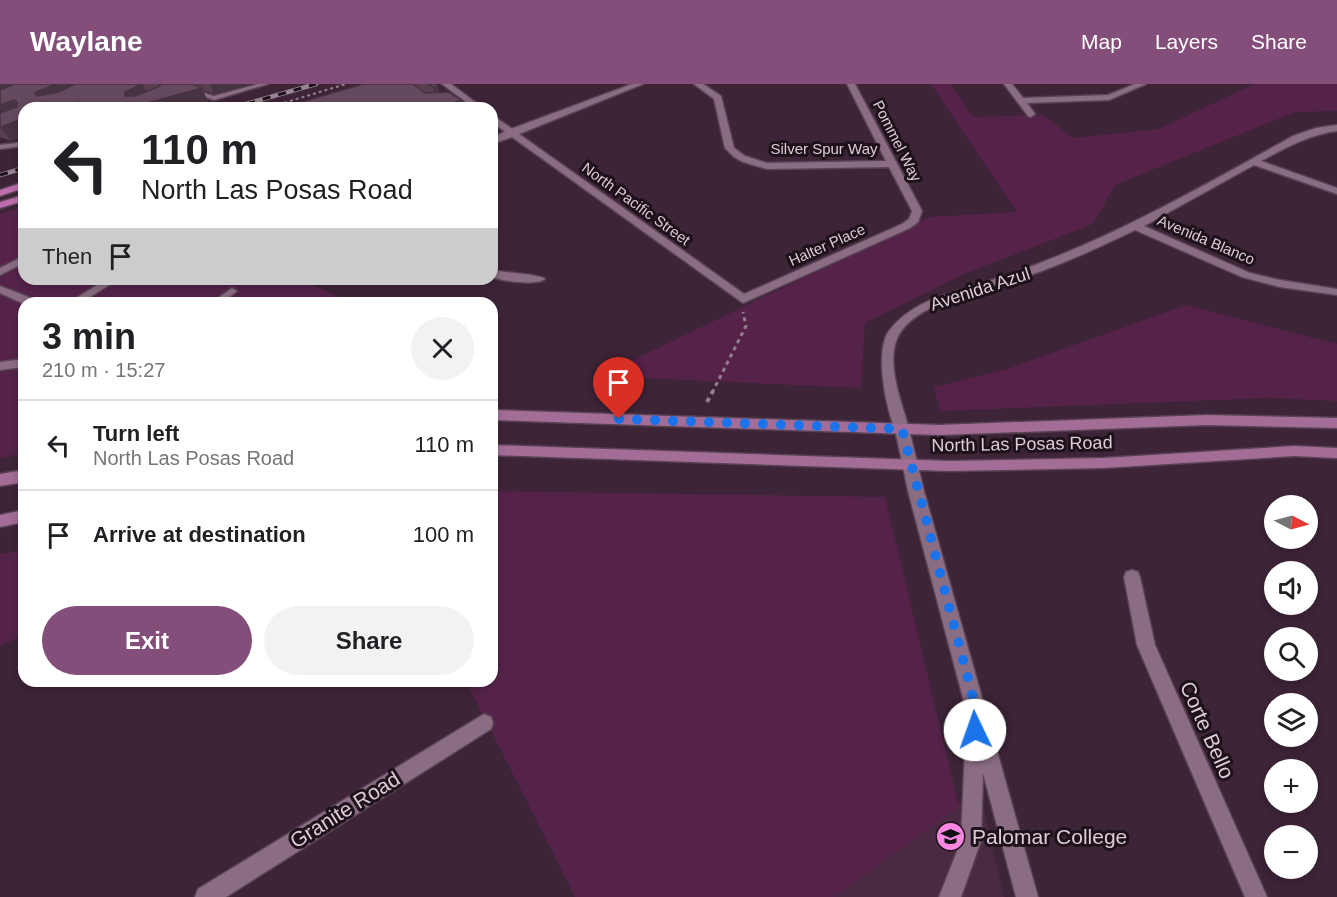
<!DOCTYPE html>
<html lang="en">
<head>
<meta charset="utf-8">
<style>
	:root { --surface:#fff; --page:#f2f2f2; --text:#202124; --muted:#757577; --line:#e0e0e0; --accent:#834e7a }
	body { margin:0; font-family:Arial,sans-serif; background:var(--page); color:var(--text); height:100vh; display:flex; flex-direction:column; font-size:22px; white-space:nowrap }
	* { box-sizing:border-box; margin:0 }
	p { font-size:20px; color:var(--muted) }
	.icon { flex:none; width:33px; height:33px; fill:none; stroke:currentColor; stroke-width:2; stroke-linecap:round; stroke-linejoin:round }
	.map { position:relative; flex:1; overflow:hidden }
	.details { position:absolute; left:18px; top:213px; width:480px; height:390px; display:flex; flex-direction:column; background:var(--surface); border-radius:18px; box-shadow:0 3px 9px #0003 }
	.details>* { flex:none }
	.guide { position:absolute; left:18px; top:18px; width:480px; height:183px; border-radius:18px; box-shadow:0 3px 9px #0003; background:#fff; color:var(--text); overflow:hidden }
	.needle { width:39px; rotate:96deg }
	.tools { position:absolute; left:1264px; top:411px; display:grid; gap:12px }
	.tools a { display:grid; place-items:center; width:54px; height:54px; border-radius:50%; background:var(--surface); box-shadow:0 3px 9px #0003; font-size:30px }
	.pin { position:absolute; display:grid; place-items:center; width:51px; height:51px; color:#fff; margin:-62px -26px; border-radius:50% 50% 50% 0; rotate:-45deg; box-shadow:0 0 6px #0007 }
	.pin .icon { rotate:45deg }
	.me { position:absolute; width:66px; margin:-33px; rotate:357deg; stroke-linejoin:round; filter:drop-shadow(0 0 4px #0008) }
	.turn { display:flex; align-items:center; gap:21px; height:126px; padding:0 24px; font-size:27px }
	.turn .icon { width:78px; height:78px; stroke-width:2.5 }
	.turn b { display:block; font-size:42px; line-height:51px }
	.then { display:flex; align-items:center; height:57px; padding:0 24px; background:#0003; gap:12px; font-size:22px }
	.round { display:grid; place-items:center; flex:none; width:63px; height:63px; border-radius:32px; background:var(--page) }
	.headline { display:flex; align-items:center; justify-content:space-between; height:102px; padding:0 24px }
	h1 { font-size:36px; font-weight:800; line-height:45px }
	.cta { display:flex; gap:12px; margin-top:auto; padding:12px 24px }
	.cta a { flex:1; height:69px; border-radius:36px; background:var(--accent); color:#fff; font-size:24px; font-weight:800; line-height:69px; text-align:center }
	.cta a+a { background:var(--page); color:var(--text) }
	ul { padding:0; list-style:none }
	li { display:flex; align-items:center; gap:18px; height:90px; padding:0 24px; border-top:2px solid var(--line) }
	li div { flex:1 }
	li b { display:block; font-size:22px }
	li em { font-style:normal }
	header { display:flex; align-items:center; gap:36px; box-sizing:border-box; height:84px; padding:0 30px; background:var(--accent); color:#fff }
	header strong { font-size:28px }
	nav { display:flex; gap:33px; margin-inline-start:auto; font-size:21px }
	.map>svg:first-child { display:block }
	.built { fill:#492a42 }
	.green { fill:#55234a }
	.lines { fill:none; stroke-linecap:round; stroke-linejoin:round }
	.service-casing { stroke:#584253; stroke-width:3 }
	.minor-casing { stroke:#584253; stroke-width:3 }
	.tertiary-casing { stroke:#584253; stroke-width:3 }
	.secondary-casing { stroke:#584253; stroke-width:3 }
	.primary-casing { stroke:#584253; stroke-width:3 }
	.path-far2 { stroke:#937e8e; stroke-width:2; stroke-dasharray:3 3; stroke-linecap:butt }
	.path-far1 { stroke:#937e8e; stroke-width:3; stroke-dasharray:4 4; stroke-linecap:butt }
	.path { stroke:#937e8e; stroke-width:4; stroke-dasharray:4.5 4.5; stroke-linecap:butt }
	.service { fill:#8b6d83; fill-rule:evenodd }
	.minor { fill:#8b6d83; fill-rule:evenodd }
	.tertiary { fill:#8b6d83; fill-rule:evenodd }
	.secondary { fill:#a46d97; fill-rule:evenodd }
	.primary { fill:#bd6dab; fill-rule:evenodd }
	.rail-casing { stroke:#998493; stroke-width:4.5 }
	.rail { stroke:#1d121a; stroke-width:3; stroke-dasharray:8; stroke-linecap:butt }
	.wall { fill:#573f51 }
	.shaded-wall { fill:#473342 }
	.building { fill:#65495e; stroke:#473342; stroke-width:1.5 }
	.route { stroke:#1a73e8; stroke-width:10; stroke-dasharray:0 18 }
	.labels { text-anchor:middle; stroke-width:6; stroke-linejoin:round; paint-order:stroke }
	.far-street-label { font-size:15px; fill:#ddccd8; stroke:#1d121a }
	.street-label { font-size:18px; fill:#ddccd8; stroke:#1d121a }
	.near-street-label { font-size:21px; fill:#ddccd8; stroke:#1d121a }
	.near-poi-label { font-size:21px; fill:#ddccd8; stroke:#1d121a; text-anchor:start }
</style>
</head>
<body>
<header>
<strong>Waylane</strong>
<nav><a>Map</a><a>Layers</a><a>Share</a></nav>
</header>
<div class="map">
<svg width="1337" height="813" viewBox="0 0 1337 813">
	<rect width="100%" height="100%" fill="#3d2437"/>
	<!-- built -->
	<polygon class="built" points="979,704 1004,813 830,813 973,708"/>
	<!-- green -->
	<g class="green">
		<polygon points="931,0 950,0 973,33 1044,31 1072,54 1159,45 1254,0 1337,0 1337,27 1295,28 1115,101 1093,140 964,190 865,239 861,304 600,292 929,133 1017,128"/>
		<polygon points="24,122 24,195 297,195 355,219 24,219 24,369 0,374 0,130"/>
		<polygon points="1186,221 1337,260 1337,317 1268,314 940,327 934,303 1007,285"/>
		<polygon points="492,407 885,413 959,723 834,813 575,813 466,597 492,597"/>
		<polygon points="24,466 24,551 0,562 0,470"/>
	</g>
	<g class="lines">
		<defs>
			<g id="service">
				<polygon points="191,0 199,0 191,5 214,12 258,0 268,0 214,16 182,5"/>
				<polygon points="24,58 24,62 0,65 0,61"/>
				<polygon points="24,172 24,179 0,191 0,184"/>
				<polygon points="107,195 119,195 80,219 68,219"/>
				<polygon points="232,204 237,207 222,219 211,219"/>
			</g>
			<g id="minor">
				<polygon points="632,0 643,0 519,50 744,210 902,140 909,135 912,127 889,83 767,85 743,78 734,73 725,64 714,15 694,0 703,0 721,12 734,64 745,72 767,79 886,77 847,0 855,0 922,127 918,138 910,144 743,219 512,53 492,60 492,54 508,46"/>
				<polygon points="1004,0 1012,0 1023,14 1108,11 1135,0 1146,0 1109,16 1027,19 1035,30 1031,33 1028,32"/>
				<path d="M 1337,41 L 1337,47 C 1308,51 1287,63 1261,77 L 1337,104 L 1337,110 L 1254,81 L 1144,142 L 1250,189 L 1280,196 L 1337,205 L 1337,211 L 1280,203 L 1242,193 L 1135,146 C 1104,161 1072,176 1039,188 C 1002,202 913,215 897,255 C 886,281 902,319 909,345 L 902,350 L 897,349 C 886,328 874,267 889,247 C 913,215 953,209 989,197 C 1097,163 1194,107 1293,52 L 1316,44 Z"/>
				<path d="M 492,186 C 504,189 539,190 545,195 C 536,202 503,197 492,193 Z"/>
				<polygon points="0,202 36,216 38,219 24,220 0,209"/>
				<polygon points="24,275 24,283 0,286 0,278"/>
				<polygon points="1132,486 1138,488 1140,493 1155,561 1267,813 1245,813 1137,561 1124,493 1126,488"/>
				<polygon points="484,630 491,633 493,639 491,645 226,813 195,813 198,805"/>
			</g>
			<g id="tertiary">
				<polygon points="442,0 451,0 483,24 474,24"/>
				<polygon points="492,31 514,46 514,50 508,50 492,38"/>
				<polygon points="902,340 909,345 924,407 1038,813 1016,813 983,689 981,757 961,813 939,813 961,757 966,640 968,633 908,407 895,345"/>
			</g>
			<g id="secondary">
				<polygon points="492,326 939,341 1207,331 1337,334 1337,344 1207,341 939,351 492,336"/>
				<polygon points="492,361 949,377 1104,374 1294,362 1337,364 1337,374 1294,372 1104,384 949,387 492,371"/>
				<polygon points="24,386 24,398 0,402 0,390"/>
				<polygon points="24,426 24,438 0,443 0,431"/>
			</g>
			<g id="primary">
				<polygon points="24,98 24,104 0,112 0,106"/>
				<polygon points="24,111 24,117 0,124 0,118"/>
			</g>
		</defs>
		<!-- service casing -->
		<use href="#service" class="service-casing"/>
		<!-- minor casing -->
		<use href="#minor" class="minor-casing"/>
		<!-- tertiary casing -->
		<use href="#tertiary" class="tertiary-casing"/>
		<!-- secondary casing -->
		<use href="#secondary" class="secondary-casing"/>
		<!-- primary casing -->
		<use href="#primary" class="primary-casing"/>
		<!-- path-far2 -->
		<polyline class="path-far2" points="267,24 346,0"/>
		<!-- path-far1 -->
		<polyline class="path-far1" points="712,309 746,242 743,228"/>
		<!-- path -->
		<polyline class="path" points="707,318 713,307"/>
		<!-- service -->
		<use href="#service" class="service"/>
		<!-- minor -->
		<use href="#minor" class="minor"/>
		<!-- tertiary -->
		<use href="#tertiary" class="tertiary"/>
		<!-- secondary -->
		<use href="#secondary" class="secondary"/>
		<!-- primary -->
		<use href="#primary" class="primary"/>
		<defs>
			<g id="rail">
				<polyline points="232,24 316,0"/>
				<polyline points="0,91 24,84"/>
			</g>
		</defs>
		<!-- rail casing -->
		<use href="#rail" class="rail-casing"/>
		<!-- rail -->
		<use href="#rail" class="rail"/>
	</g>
	<!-- wall -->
	<g class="wall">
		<polygon points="0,0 73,0 73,1 75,0 192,0 195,1 194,0 255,0 214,10 202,6 208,18 188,24 24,24 24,52 11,57 0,53"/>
		<polygon points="363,0 435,0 440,8 462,16 463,24 293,24 292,21"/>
	</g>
	<!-- shaded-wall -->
	<g class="shaded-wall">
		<polygon points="0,0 40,0 0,16"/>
		<polygon points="56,0 73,0 78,8 45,22 35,10 36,8"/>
		<polygon points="142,0 150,14 202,4 208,18 188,24 129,24 125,8"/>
		<polygon points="210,0 255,0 214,10"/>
		<polygon points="438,2 442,19 437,21 433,3"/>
		<polygon points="14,16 23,30 0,39 0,21"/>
		<polygon points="462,16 463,24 437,24"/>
		<polygon points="79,18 82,24 65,24"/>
		<polygon points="24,34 24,52 11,57 1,43"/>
	</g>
	<!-- building -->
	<g class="building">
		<polygon points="15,0 56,0 36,8 35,10 37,12 59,8 75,0 142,0 125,8 125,12 135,12 160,2 160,0 192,0 202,4 129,24 84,24 79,18 65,24 24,24 24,34 1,43 0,42 0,29 17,23 17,18 14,16 0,21 0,6"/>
		<polygon points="363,0 413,0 425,9 448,8 462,16 437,24 296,24 292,21"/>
		<polygon points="428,0 435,0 438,2 433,3"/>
	</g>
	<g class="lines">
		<!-- route -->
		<polyline class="route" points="619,335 902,345 976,625 975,646"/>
	</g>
	<!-- icons -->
	<defs>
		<symbol id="university-disc" viewBox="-11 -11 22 22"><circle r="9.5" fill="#fd86e3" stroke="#1d121a"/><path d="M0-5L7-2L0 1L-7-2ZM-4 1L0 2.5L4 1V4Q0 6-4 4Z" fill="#111"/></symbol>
	</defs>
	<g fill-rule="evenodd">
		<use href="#university-disc" x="934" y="736" width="33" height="33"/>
	</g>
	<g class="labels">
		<!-- far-street labels -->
		<g class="far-street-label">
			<text transform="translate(897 57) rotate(63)" y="5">Pommel Way</text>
			<text x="824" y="70">Silver Spur Way</text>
			<text transform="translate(636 120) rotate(36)" y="5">North Pacific Street</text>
			<text transform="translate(1206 156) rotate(23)" y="5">Avenida Blanco</text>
			<text transform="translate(827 161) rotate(-24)" y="5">Halter Place</text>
		</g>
		<!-- street labels -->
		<g class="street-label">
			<text transform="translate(980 205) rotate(-18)" y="6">Avenida Azul</text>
			<text transform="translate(1022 360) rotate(-1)" y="6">North Las Posas Road</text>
		</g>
		<!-- near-street labels -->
		<g class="near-street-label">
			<text transform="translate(1207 646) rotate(66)" y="7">Corte Bello</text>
			<text transform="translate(345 726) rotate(-32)" y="7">Granite Road</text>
		</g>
		<!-- near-poi labels -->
		<g class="near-poi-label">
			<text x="972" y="760">Palomar College</text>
		</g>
	</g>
</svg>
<div class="tools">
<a><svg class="needle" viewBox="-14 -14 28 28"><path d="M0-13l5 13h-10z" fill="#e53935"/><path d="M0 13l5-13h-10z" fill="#757577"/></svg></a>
<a><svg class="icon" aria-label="sound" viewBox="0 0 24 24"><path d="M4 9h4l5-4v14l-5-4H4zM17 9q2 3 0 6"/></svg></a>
<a><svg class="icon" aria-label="search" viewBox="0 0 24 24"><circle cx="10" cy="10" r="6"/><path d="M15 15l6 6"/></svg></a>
<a><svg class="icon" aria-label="layers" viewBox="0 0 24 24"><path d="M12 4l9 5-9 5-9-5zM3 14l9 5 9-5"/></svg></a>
<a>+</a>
<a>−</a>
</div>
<div class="pin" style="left:619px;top:335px;background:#d93025"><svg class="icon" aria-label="arrive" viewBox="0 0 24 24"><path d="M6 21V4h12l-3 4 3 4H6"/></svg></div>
<svg class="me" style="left:975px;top:646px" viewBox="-20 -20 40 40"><circle r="19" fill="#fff"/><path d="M0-13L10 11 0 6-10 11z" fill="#1a73e8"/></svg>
<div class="guide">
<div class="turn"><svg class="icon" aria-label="left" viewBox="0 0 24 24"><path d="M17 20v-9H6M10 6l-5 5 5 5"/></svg><div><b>110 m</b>North Las Posas Road</div></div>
<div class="then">Then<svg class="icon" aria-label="arrive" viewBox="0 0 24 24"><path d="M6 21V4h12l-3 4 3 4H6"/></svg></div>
</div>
<section class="details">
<div class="headline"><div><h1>3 min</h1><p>210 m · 15:27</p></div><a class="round"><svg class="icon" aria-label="close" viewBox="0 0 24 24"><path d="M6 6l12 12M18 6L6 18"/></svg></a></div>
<ul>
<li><svg class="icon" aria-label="left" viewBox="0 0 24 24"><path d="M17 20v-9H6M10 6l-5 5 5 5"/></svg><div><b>Turn left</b><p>North Las Posas Road</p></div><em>110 m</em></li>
<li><svg class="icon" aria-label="arrive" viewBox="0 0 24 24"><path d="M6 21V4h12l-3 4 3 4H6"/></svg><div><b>Arrive at destination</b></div><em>100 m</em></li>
</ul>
<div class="cta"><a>Exit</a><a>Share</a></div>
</section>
</div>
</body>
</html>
